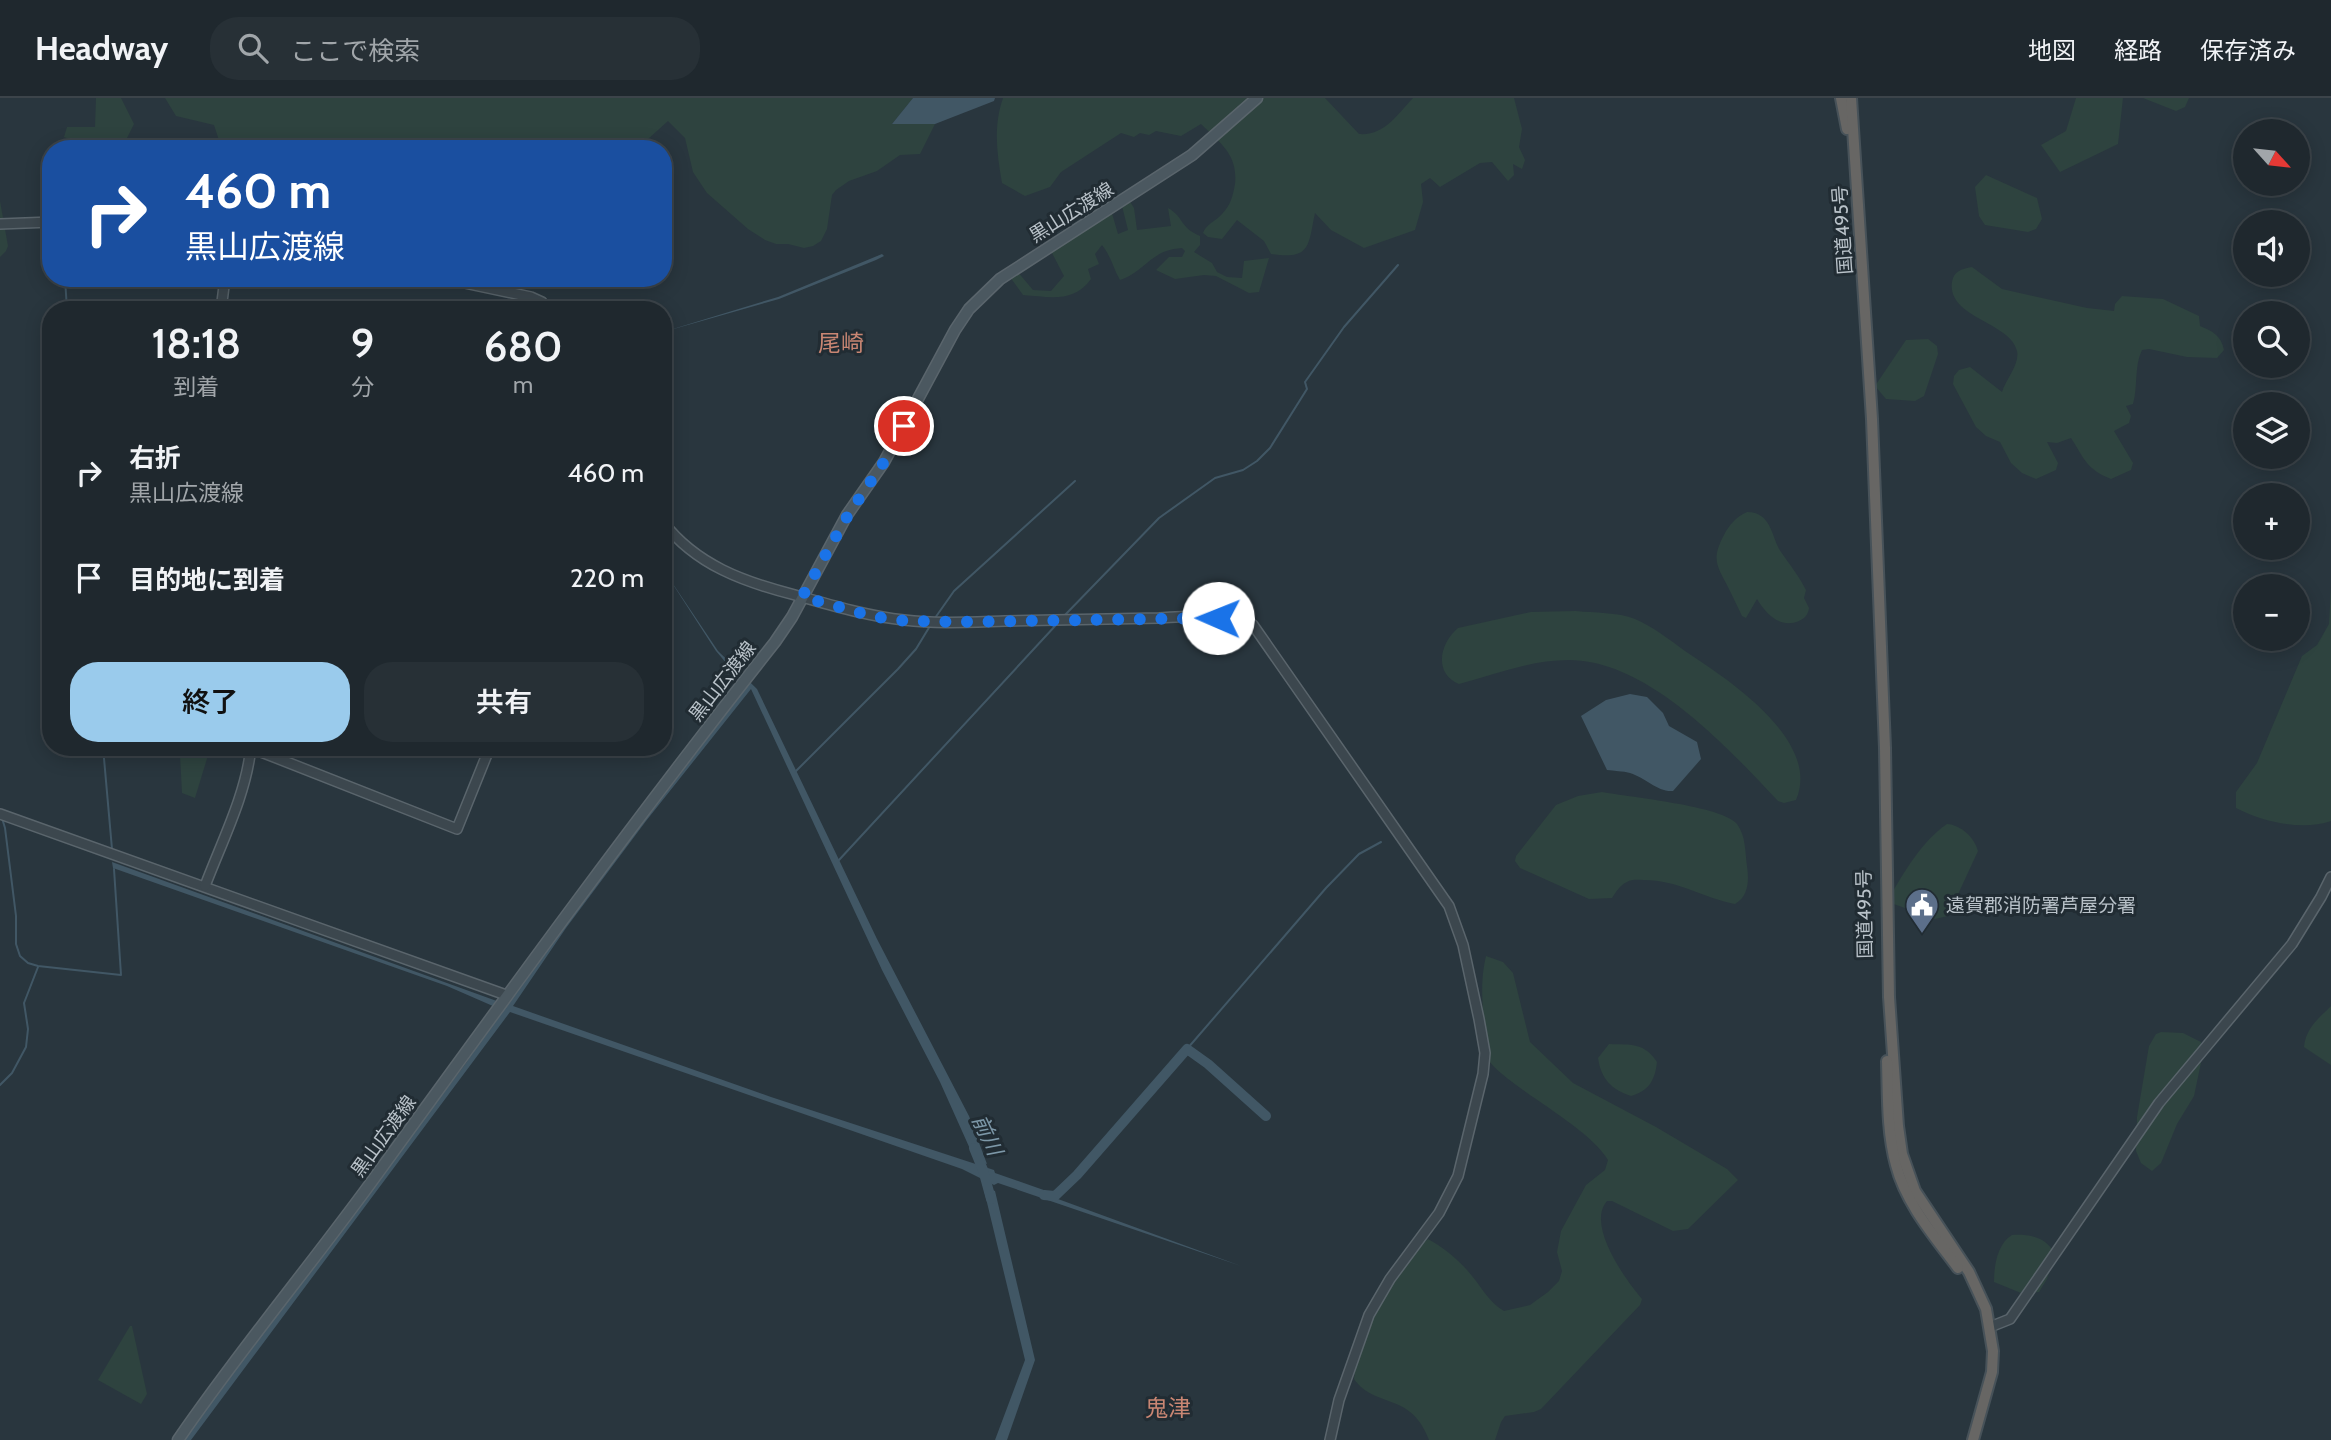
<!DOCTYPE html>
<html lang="ja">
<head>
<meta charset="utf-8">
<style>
	:root { --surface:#1f282e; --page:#273036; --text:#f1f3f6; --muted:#a1a6aa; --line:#3c444a; --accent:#9acbec }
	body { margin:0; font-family:Cabin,"Noto Sans JP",sans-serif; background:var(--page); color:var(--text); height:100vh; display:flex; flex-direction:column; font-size:26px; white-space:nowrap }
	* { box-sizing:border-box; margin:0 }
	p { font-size:23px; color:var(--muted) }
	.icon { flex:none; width:38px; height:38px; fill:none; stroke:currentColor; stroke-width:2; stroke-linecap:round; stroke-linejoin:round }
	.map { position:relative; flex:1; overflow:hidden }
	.drawer { position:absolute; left:42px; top:203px; width:630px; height:455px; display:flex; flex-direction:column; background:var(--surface); border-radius:28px; box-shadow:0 4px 18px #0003,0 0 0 2px var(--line) }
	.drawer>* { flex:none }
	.top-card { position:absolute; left:42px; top:42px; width:630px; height:147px; border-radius:28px; box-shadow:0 4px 18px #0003,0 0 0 2px var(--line); background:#1a4fa0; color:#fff; overflow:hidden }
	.needle { width:46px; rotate:117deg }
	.tools { position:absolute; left:2233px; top:21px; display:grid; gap:14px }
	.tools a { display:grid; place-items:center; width:77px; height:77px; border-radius:50%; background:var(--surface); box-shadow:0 4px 18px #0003,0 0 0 2px var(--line); font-size:35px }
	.pin { position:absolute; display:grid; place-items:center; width:60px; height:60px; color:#fff; margin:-30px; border:4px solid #fff; border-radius:50%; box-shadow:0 2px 7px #0007 }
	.me { position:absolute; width:77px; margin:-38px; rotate:271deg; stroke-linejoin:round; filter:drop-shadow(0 0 5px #0008) }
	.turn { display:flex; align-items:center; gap:24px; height:147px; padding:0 28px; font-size:32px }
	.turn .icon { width:91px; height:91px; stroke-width:2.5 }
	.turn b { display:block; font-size:49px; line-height:60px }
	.eta { display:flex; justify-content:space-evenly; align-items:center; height:119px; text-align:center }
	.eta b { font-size:42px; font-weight:600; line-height:49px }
	.cta { display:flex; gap:14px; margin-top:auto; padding:14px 28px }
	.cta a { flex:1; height:80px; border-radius:28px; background:var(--accent); color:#111; font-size:28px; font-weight:600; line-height:80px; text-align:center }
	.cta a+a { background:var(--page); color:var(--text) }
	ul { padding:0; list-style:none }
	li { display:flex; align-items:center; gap:21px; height:105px; padding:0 28px }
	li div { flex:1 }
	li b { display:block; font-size:26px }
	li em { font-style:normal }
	header { display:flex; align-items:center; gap:42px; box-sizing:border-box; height:98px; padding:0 35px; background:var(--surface); border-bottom:2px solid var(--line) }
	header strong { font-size:33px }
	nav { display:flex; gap:38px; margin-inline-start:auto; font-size:24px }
	.search { width:490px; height:63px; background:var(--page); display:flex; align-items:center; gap:18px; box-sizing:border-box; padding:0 24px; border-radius:28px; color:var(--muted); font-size:26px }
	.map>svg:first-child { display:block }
	.green { fill:#2e433f }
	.water { fill:#415765 }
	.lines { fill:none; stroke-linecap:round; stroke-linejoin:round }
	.stream { stroke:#415765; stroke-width:2 }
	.river { stroke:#415765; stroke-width:10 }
	.tertiary-casing { stroke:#5a656c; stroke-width:12 }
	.secondary-casing { stroke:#5a656c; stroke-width:13 }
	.trunk-casing { stroke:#475259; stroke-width:14 }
	.tertiary { stroke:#3c474e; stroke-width:9 }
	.secondary { stroke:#4b5860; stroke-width:10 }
	.trunk { stroke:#676664; stroke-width:10 }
	.route { stroke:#1a73e8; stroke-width:12; stroke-dasharray:0 21.6 }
	.labels { text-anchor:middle; stroke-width:6; stroke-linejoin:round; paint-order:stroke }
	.street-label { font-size:19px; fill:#b9c2c9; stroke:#212c33 }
	.poi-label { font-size:19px; fill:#b9c2c9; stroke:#212c33; text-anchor:start }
	.water-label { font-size:21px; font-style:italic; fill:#7d98a8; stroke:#212c33 }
	.quarter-label { font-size:23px; fill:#c98673; stroke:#212c33 }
</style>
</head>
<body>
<header>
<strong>Headway</strong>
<div class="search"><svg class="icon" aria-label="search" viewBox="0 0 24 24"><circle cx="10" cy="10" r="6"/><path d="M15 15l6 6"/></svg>ここで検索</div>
<nav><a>地図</a><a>経路</a><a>保存済み</a></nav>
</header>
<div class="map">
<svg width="2331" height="1342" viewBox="0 0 2331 1342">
	<rect width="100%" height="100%" fill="#29363e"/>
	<!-- green -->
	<g class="green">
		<polygon points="96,0 121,0 134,26 122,50 90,51 64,39 67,29 95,29"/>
		<polygon points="165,0 913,0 892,26 935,26 920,56 900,57 877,73 849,83 836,92 832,97 827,131 821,143 813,148 804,150 788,146 776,146 765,142 748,131 707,95 693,74 685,40 668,23 637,51 222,51 214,27 176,18"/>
		<path d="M 1003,0 L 1325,0 L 1359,36 C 1384,38 1397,17 1413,0 L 1514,0 L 1522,31 L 1519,49 L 1525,62 L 1522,71 L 1513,66 L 1514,77 L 1508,83 L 1492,64 L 1480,65 L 1440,89 L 1430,80 L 1421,86 L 1423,104 L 1415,132 L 1364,150 L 1331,132 L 1315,115 C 1308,148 1311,162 1271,156 L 1264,143 L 1237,122 L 1222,141 L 1208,139 L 1203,135 C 1206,126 1216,123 1222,116 C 1231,107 1233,97 1235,86 C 1238,56 1220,45 1201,26 L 1181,38 L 1156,33 L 1149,37 L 1140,35 L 1134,39 L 1121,35 L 1061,74 L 1050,89 L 1025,98 L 1002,85 C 997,56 993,29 1003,0 Z"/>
		<polygon points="2076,0 2123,0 2118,46 2060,74 2041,47 2066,33"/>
		<polygon points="2143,0 2189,0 2185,9 2176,13"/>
		<polygon points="1986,77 2037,100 2042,121 2036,131 2028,134 1985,127 1979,118 1975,89"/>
		<path d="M 1129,102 L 1134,110 L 1137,132 L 1171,128 L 1168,110 C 1185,120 1179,129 1200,138 L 1200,147 L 1194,154 L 1212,165 L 1217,174 L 1227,179 L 1242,180 L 1244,163 L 1269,160 L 1259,194 L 1249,195 L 1216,178 L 1204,177 L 1175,181 L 1156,172 L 1169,159 L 1182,159 L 1185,153 L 1182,150 C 1150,152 1148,172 1120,182 C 1113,170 1111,158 1102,147 L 1095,156 L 1099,166 L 1088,171 L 1091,181 C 1074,205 1050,199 1023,197 L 1010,179 L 1017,173 L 1033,192 L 1051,193 L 1064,178 L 1052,155 L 1052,150 L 1111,112 L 1118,136 L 1128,132 L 1122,108 Z"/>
		<polygon points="0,103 8,148 6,153 0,159"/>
		<path d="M 1972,169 L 2002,191 L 2087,210 L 2114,213 L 2115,206 L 2122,198 L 2163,201 L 2199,218 L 2200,228 C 2213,233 2221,238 2224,252 L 2217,260 L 2187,259 L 2149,251 L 2142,252 C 2134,268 2138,289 2133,306 L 2126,308 L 2131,318 L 2129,325 L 2114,333 L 2133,365 L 2131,372 L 2111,381 C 2086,371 2084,360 2071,340 L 2057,345 L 2047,344 L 2058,365 L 2056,372 L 2036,381 L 2022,375 L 2011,365 L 2000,344 L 1986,338 L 1976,329 L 1953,286 L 1954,278 L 1959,272 L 1970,269 L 2002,294 C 2006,281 2020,266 2017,253 C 2011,224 1947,220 1952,184 C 1954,173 1961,171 1972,169 Z"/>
		<polygon points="1928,241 1937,248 1938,256 1924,298 1915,303 1886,301 1875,288 1906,242"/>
		<polygon points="909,326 924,334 915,350 906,346"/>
		<path d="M 1747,414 C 1772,414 1771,439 1781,454 C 1790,467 1799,478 1806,492 L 1804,500 L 1809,510 C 1808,517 1805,520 1799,523 C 1780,531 1766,516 1757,501 L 1746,520 L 1742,518 C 1738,510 1734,501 1730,493 C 1718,469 1710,463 1724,437 C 1729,427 1736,419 1747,414 Z"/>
		<path d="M 2331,489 L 2331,723 C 2302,733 2263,724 2236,710 L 2236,694 L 2257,665 L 2302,558 L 2317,547 L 2329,526 Z"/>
		<path d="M 1576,513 C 1594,515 1618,514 1635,521 C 1652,528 1670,542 1685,553 C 1726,580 1822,642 1796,702 L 1784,705 L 1778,703 C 1728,650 1648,562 1569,562 C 1531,562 1496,576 1459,586 C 1433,575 1440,545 1458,530 L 1531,514 Z"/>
		<polygon points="209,654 195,700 182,695 180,657"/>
		<path d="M 1602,694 C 1629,699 1723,708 1737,726 C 1746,738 1745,754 1747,768 C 1749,782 1749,798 1735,806 C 1703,800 1678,782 1644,782 C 1638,782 1632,781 1627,784 C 1620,787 1616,794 1612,800 L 1589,801 L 1520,770 L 1515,763 L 1516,758 L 1556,707 L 1578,698 Z"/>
		<path d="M 1947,726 C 1961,727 1974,739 1978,753 L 1948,818 L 1935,821 L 1891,805 L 1889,800 C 1904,774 1922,743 1947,726 Z"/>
		<path d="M 1486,858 L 1503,864 L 1513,875 L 1530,944 L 1573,985 L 1656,1029 L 1727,1071 L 1738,1082 L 1688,1131 L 1673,1133 L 1612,1103 L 1607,1103 C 1586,1127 1625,1181 1642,1201 L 1640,1207 L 1541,1311 L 1534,1314 L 1505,1318 L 1501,1324 L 1495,1342 L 1429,1342 C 1411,1293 1375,1311 1354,1281 C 1356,1268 1357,1252 1361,1239 C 1367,1220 1412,1151 1428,1141 C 1443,1149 1456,1160 1467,1172 C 1480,1186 1488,1204 1504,1213 L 1530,1207 L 1548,1194 L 1559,1183 L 1562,1173 L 1557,1154 L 1561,1133 L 1586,1087 L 1605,1072 L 1608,1062 C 1586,1024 1492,982 1484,954 C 1481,943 1484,927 1483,916 C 1482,894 1481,880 1486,858 Z"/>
		<path d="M 2331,908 L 2331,967 L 2304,949 C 2306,930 2318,921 2331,908 Z"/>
		<polygon points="2161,934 2183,935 2201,944 2202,960 2194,998 2177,1026 2161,1065 2152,1073 2141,1065 2136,1053 2137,1019 2149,948 2156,936"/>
		<path d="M 1609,946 C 1631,947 1644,944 1657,964 C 1655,982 1649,993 1631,998 C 1612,992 1601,981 1598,960 Z"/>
		<path d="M 2012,1137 C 2030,1136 2046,1139 2055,1156 L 2047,1181 L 2039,1194 L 2021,1195 L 1994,1184 C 1994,1168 1997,1146 2012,1137 Z"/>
		<polygon points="130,1228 132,1228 147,1296 141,1306 98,1282"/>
	</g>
	<!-- water -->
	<g class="water">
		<polygon points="913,0 995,0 994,3 935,26 892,26"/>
		<polygon points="882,156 884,158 876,162 779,201 663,234 778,199"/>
		<polygon points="663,471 718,553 757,591 877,841 969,1018 987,1066 975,1062 940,984 882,872 751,591 646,723 566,830 513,908 771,999 994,1072 995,1075 1055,1096 1058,1101 1241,1168 998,1085 994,1087 962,1071 510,914 191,1342 184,1342 226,1283 466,965 502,912 447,888 113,770 112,764 505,906 748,587 738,579 716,553"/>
		<path d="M 1630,596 L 1647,599 L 1663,615 L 1669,628 L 1697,644 L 1701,661 L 1673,693 C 1657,694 1646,680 1630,675 C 1623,673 1614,673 1607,672 L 1581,618 L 1606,602 Z"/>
		<polygon points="983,1088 995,1093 1035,1262 1007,1342 995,1342 1025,1262"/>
	</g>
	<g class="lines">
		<!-- stream -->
		<g class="stream">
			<polyline points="65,180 67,212"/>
			<polyline points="1064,518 1159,420 1215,380 1243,372 1257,363 1270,350 1307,291 1305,284 1344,229 1398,167"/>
			<polyline points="935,520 954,493 1075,383"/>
			<polyline points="103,649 112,751"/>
			<polyline points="796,673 898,571 916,551 930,528"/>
			<polyline points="2,720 5,730 16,818 16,846 20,858 28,865 38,868 121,877 114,771"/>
			<polyline points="839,762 1056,527"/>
			<polyline points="1187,951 1326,790 1359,756 1381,744"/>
			<polyline points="0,987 12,975 26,949 28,931 24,905 38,869"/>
		</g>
		<!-- river -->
		<g class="river">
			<polyline points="974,1050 983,1072 991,1101"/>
			<polyline points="1044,1097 1055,1098 1077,1077 1187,951 1208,966 1266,1018"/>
		</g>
		<defs>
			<g id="tertiary">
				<polyline points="0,126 51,124"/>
				<polyline points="441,180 531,199 542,204 548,212"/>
				<polyline points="221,212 225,180"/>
				<path d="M 663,424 C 696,467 744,484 795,497 C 831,507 867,518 904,522 C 937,526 971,524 1005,523 C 1056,522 1107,521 1159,520 C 1181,519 1237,513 1253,527 L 1449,808 L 1463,847 L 1479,921 L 1485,955 L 1483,976 L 1458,1078 L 1439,1115 L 1390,1181 L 1369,1217 L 1339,1302 L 1330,1342"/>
				<polyline points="251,650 457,731 490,649"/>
				<polyline points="0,716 506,897"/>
				<path d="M 205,788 C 222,743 246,697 251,649"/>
				<polyline points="1990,1229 2010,1221 2159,1005 2292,846 2321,799 2331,779"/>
			</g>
			<path id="secondary" d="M 178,1342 C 241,1250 313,1165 378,1075 C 508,896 638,717 775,544 L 792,519 L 847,417 L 884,364 L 955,232 L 969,211 L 1000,181 L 1192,57 L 1257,0"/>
			<g id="trunk">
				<polyline points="1841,0 1847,31"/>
				<polyline points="1851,0 1872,321 1885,650 1889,899 1898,1028 1902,1056 1915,1093 1969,1174 1986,1211 1993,1253 1992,1274 1973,1342"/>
				<path d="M 1887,963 C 1888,998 1887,1034 1896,1067 C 1906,1106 1935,1139 1958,1170"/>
			</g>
		</defs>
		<!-- tertiary casing -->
		<use href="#tertiary" class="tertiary-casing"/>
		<!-- secondary casing -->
		<use href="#secondary" class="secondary-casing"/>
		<!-- trunk casing -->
		<use href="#trunk" class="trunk-casing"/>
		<!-- tertiary -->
		<use href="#tertiary" class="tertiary"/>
		<!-- secondary -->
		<use href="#secondary" class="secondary"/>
		<!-- trunk -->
		<use href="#trunk" class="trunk"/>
	</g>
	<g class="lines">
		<!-- route -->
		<polyline class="route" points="904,328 884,364 848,417 802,499 876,519 907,523 954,524 1218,520"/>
	</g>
	<!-- icons -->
	<defs>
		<symbol id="civic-pin" viewBox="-11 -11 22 30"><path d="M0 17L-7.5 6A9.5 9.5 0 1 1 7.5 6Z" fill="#5c6f8a" stroke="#212c33"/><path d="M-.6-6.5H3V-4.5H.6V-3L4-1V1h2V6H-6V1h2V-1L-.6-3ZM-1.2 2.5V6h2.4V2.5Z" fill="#fff"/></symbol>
	</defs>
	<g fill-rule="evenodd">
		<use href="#civic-pin" x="1903" y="788" width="38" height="52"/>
	</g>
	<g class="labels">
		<!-- street labels -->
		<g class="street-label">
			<text transform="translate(1071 114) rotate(-32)" y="7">黒山広渡線</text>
			<text transform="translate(1842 132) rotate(-94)" y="7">国道495号</text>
			<text transform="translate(722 583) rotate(-52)" y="7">黒山広渡線</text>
			<text transform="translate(1864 816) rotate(-91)" y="7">国道495号</text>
			<text transform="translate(383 1038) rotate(-54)" y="7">黒山広渡線</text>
		</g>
		<!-- poi labels -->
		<g class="poi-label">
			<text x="1946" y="814">遠賀郡消防署芦屋分署</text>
		</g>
		<!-- water labels -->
		<g class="water-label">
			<text transform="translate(987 1037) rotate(65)" y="7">前川</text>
		</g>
		<!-- quarter labels -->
		<g class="quarter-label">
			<text x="841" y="253">尾崎</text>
			<text x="1168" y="1318">鬼津</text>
		</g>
	</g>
</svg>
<div class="tools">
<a><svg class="needle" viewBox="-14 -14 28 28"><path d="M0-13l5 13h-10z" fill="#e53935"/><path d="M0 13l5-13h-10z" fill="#a1a6aa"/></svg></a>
<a><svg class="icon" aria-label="sound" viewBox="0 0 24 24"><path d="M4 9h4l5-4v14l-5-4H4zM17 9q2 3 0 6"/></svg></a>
<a><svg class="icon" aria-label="search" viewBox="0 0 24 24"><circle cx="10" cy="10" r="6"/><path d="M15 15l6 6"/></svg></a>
<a><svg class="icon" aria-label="layers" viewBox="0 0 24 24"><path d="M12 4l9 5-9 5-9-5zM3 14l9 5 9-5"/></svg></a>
<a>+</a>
<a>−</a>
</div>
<div class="pin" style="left:904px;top:328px;background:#d93025"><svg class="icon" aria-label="arrive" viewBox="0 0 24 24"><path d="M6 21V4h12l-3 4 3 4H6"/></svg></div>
<svg class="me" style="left:1218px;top:520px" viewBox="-20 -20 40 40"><circle r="19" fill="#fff"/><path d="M0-13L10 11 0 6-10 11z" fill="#1a73e8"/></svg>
<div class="top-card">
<div class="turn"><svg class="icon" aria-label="right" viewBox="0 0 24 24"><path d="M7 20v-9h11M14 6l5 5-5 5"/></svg><div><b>460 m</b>黒山広渡線</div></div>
</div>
<section class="drawer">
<div class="eta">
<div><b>18:18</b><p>到着</p></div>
<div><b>9</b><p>分</p></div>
<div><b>680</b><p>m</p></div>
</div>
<ul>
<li><svg class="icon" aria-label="right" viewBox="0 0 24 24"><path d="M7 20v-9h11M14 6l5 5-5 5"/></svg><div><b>右折</b><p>黒山広渡線</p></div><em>460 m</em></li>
<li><svg class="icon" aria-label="arrive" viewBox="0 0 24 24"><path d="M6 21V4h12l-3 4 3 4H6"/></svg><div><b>目的地に到着</b></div><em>220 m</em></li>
</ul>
<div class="cta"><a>終了</a><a>共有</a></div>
</section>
</div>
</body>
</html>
